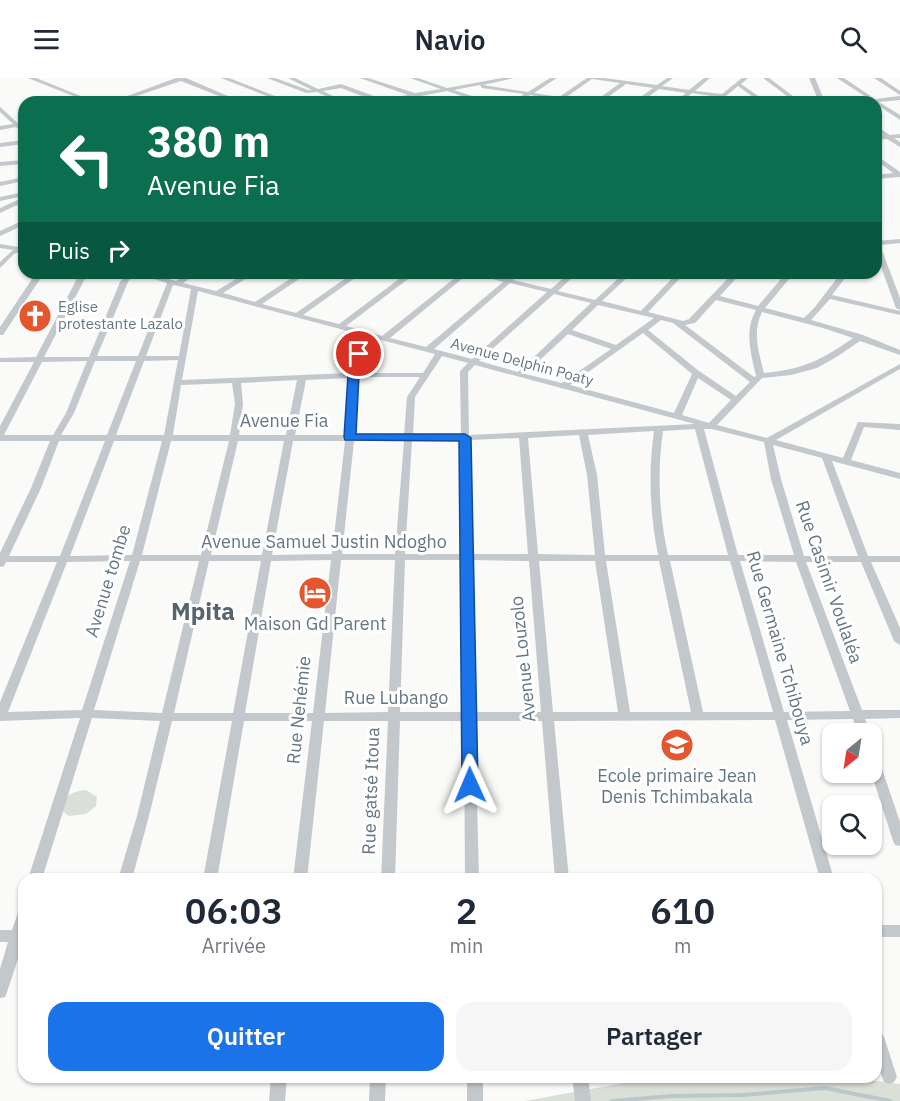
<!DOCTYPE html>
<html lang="fr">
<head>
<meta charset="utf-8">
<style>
	:root { --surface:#fff; --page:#f6f6f7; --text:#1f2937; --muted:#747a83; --accent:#1a73e8 }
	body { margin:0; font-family:"IBM Plex Sans",sans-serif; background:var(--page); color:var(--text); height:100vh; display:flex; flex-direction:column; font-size:22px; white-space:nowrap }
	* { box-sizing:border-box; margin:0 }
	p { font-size:20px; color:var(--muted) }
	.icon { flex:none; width:33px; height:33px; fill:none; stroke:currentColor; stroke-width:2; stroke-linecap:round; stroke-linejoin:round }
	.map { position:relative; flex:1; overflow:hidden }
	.panel { position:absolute; left:18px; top:795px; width:864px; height:210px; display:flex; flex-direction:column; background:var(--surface); border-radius:18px; box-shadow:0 2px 4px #0004 }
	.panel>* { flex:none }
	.top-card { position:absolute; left:18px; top:18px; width:864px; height:183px; border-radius:18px; box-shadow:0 2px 4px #0004; background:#0b6e4f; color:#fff; overflow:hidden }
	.needle { width:39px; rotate:210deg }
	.tools { position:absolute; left:822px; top:645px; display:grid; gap:12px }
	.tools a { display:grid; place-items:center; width:60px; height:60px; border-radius:12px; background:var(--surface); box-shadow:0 2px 4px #0004; font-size:30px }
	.pin { position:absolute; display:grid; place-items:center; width:51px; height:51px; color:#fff; margin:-26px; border:3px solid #fff; border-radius:50%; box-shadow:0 2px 6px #0007 }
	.me { position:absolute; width:66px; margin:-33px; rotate:359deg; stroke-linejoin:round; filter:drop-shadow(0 0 4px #0008) }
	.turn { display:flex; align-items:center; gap:21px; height:126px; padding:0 30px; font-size:27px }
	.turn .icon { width:78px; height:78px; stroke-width:2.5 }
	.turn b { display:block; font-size:42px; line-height:51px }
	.then { display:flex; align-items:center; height:57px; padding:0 30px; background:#0003; gap:12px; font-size:22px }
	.eta { display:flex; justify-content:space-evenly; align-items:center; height:102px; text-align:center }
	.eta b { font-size:36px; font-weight:600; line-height:42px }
	.action { display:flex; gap:12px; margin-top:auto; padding:12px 30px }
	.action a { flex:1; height:69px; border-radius:18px; background:var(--accent); color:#fff; font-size:24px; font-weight:600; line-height:69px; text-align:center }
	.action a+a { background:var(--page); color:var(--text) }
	header { display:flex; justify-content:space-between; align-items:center; height:78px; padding:0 30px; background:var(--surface); font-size:27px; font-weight:600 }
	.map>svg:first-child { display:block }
	.green { fill:#dadfd7 }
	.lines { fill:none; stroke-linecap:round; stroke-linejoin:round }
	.stream { stroke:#bbc7cb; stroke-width:4 }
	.minor { fill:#c3c8cc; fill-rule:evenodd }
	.route { fill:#1a73e8; stroke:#114b97; stroke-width:1.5 }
	.labels { text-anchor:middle; stroke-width:6; stroke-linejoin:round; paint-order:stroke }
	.far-poi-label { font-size:15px; fill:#657683; stroke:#fff; text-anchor:start }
	.far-street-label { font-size:15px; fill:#657683; stroke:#fff }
	.street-label { font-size:18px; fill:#657683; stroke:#fff }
	.poi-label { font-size:18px; fill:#657683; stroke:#fff }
	.district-label { font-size:24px; font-weight:bold; fill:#57646e; stroke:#fff }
</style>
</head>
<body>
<header><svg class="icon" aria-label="menu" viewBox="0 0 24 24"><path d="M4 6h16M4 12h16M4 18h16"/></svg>Navio<svg class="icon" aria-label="search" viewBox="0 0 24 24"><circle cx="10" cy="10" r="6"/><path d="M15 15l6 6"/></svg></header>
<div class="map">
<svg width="900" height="1023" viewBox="0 0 900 1023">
	<rect width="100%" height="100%" fill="#fafaf8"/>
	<!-- green -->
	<g class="green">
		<path d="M 86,712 L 97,719 L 96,728 L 86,736 L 69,738 L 58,730 C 64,718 73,713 86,712 Z"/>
		<polygon points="657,999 844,999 900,1006 900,1023 525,1023"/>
	</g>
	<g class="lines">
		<!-- stream -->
		<polyline class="stream" points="612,1023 672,1018 742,1017 825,1010 890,1023"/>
		<!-- minor -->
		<g class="minor">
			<polygon points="28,0 36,0 96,24 88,24"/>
			<polygon points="176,0 186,0 242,24 234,24 181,3 119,24 111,24"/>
			<polygon points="221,0 229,0 290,24 282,24"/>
			<path d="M 267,0 L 275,0 L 308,12 L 312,12 L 288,0 L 295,0 L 318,11 L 341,6 L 382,21 L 408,17 L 360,0 L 368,0 L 415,15 L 441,11 L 410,0 L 418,0 L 447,10 L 502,0 L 514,0 L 483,7 L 528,14 L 550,0 L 557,0 L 534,15 L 559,19 L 587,0 L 604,0 L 657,7 L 667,0 L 673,0 L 662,8 L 689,12 L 704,0 L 710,0 L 695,13 L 722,16 L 742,0 L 748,0 L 741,6 L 767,24 L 760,24 L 738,8 L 719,24 L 714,23 L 718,19 L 692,15 L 681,24 L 675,24 L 686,15 L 659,11 L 641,24 L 634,24 L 653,10 L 626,6 L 601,24 L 594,24 L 620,5 L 592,1 L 565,20 L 583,24 L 558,24 L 556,22 L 530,17 L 520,24 L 513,24 L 524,16 L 482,10 L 480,7 L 454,12 L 478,20 L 478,22 L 476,23 L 447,13 L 421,18 L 438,24 C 429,24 422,19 413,19 C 400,19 387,24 373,24 L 375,23 L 341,10 L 323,13 L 345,24 L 338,24 L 317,14 L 306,15 Z"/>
			<polygon points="763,0 769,0 801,24 795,24"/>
			<polygon points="809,0 815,0 825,24 819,24"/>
			<polygon points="837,0 844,0 875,21 900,18 900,22 879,24 900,37 900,42 876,26 876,24 852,24 869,21"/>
			<polygon points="874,0 881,0 900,13 900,17"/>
			<polygon points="44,20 53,24 42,23 41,22"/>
			<polygon points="0,29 19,46 23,46 22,49 24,51 24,56 16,49 0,52 0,48 13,46 0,34"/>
			<polygon points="876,48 890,57 900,56 900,60 894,60 900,64 900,69 887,61 876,62 876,58 883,58 876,53"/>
			<polygon points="24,62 24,66 0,69 0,65"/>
			<polygon points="876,77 900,94 900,99 876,101 876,97 893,95 876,82"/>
			<polygon points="24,82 24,86 0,88 0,84"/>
			<polygon points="24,99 24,103 0,108 0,104"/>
			<polygon points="24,114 24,118 0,123 0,119"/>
			<polygon points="24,119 24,124 0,135 0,130"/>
			<polygon points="24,142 24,147 0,158 0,153"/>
			<polygon points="900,161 900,165 880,167 900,220 900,232 896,230 876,175 876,163"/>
			<polygon points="0,166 19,169 24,167 24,172 14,176 0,190 0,184 13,172 0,170"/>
			<polygon points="36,195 44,195 3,257 0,257 0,249"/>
			<path d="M 80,195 L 88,195 L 44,279 L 89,279 L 120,204 L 127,195 L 146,195 L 176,203 L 189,195 L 198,195 L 183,205 L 216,213 L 246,195 L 255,195 L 223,215 L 255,224 L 299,195 L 308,195 L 262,226 L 296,235 L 353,195 L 362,195 L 303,237 L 339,246 L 407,195 L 416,195 L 346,248 L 382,258 L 461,195 L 469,195 L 390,260 L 426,269 L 503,204 L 472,195 L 485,195 L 507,200 L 513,195 L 521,195 L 513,202 L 551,211 L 569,195 L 577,195 L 558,213 L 595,222 L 624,195 L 632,195 L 602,223 L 641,233 L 677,195 L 685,195 L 648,234 L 683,243 L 689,241 L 733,195 L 741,195 L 720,218 L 758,228 L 786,195 L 794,195 L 765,230 L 804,240 L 815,229 L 841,195 L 849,195 L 832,217 L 900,233 L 900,237 L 830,221 L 811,242 L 863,257 L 900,272 L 900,277 L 860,263 L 838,278 L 817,290 L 791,297 L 762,300 L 717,347 L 767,360 L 900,286 L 900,291 L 776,362 L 843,380 L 858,344 L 900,346 L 900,352 L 864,349 L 851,382 L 900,395 L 900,401 L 832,383 L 868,478 L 900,478 L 900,484 L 871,484 L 900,550 L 900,567 L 894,563 L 861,484 L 806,484 L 862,632 L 900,632 L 900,640 L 865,641 L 870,656 L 858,656 L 853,641 L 787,642 L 834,801 L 820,801 L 775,642 L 554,643 L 569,801 L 555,801 L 542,643 L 475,643 L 479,801 L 465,801 L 464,643 L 400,643 L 395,801 L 381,801 L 388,643 L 324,643 L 307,801 L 293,801 L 312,643 L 244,643 L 217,801 L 203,801 L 232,643 L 172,643 L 149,738 L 132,801 L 118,801 L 137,738 L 160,643 L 92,640 L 42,801 L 28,801 L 80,640 L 0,643 L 0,624 L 57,484 L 6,484 L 4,488 L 0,489 L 0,475 L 31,410 L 50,363 L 0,363 L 0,348 L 34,284 L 0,284 L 0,280 L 36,279 ZM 134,195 L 167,205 L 138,278 L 97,278 L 128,204 ZM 510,205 L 547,214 L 472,281 L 434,271 ZM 173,207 L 191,211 L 179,278 L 146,278 ZM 198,213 L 370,259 C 359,271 351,279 350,295 L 182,302 ZM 554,216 L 591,225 L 518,294 L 479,283 ZM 716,222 L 756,232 C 744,253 751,275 756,298 L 754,299 L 685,247 L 695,245 ZM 598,227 L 654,240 L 616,267 L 572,252 ZM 762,234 L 823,250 L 853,260 C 822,282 801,292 764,295 C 759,275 752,254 762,234 ZM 661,242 L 673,245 L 750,304 L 736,318 L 699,293 L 648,252 ZM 643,255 L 692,296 L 674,335 L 570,307 ZM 568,256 L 611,271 L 562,305 L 525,296 ZM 377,261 L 435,276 L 423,295 L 359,295 C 359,279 367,272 377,261 ZM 442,278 L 468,285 L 460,293 L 461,357 L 413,357 L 415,319 ZM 178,282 L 164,357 L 116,357 L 144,283 ZM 87,283 L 66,335 L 53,357 L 4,357 L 42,284 ZM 95,283 L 136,283 L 107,357 L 61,357 L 74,335 ZM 475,287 L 695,346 L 469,357 L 468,294 ZM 358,299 L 420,299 L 407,319 L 404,357 L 355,357 ZM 350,300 L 346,357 L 295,357 L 306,302 ZM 698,300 L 731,322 L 709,345 L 682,337 ZM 297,302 L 286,357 L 239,357 L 243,326 L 241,305 ZM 232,305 L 235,326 L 230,357 L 173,357 L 181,307 ZM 695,351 L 728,477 L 668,477 C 659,436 657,395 663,353 ZM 704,351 L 712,351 L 764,364 L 771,401 L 794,477 L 738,477 ZM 654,353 C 648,395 650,436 658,477 L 605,477 L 597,397 L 588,357 ZM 579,357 L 587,397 L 595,477 L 538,476 L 528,360 ZM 519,360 L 528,476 L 472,476 L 470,362 ZM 59,363 L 105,363 L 60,478 L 9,478 L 41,410 ZM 114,363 L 162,363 L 132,477 L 70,478 ZM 171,363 L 229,363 L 201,477 L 142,477 ZM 238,363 L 284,363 L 262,477 L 211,477 ZM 293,363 L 345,363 L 332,476 L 272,477 ZM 354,363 L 404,363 L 395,476 L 342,476 ZM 412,363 L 461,363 L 462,476 L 405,476 ZM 773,367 L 822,380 L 858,478 L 804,478 L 781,401 ZM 331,482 L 313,635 L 245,635 L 271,483 ZM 341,482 L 395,482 L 388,634 L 325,635 ZM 405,482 L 462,482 L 463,634 L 400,634 ZM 472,482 L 529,483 L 541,634 L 475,634 ZM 130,483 L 82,632 L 8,634 L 67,484 ZM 140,483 L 199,483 L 162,635 L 94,632 ZM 209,483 L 261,483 L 233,635 L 174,635 ZM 539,483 L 595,483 L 618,634 L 553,634 ZM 606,483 L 659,483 L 691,634 L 630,634 ZM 670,483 L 730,483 L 773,634 L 703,634 ZM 740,483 L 796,484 L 850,633 L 784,634 Z"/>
			<polygon points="872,675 876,676 878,679 900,744 900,768 895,767 893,763 871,694"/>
			<polygon points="24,830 24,863 7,914 5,919 0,920 0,891 8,864 0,864 0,852 12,852 19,832"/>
			<rect x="876" y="847" width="24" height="12"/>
			<polygon points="876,952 881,954 884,959 897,999 894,1004 889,1006 884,1004 876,983"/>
			<polygon points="271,999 287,999 285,1023 269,1023"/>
			<polygon points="370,999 386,999 385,1023 369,1023"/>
			<rect x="467" y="999" width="16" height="24"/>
			<polygon points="572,999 588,999 591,1023 575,1023"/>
		</g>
	</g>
	<!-- route -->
	<polygon class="route" points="359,273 364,276 359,297 356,356 465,356 471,360 478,707 476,712 464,712 462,707 459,363 345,362 344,359 348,297 353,276"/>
	<!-- icons -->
	<defs>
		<symbol id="church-disc" viewBox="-11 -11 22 22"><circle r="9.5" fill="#e4572e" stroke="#fff"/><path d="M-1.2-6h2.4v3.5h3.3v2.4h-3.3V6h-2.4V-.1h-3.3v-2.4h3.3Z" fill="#fff"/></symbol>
		<symbol id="hotel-disc" viewBox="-11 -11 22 22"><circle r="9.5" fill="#e4572e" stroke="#fff"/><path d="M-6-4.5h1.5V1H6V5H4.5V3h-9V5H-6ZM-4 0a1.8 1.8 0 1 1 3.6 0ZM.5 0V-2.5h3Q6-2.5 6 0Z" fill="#fff"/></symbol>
		<symbol id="school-disc" viewBox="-11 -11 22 22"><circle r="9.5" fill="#e4572e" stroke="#fff"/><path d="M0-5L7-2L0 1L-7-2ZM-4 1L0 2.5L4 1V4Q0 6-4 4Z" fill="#fff"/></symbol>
	</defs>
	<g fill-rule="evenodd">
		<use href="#church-disc" x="16" y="219" width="38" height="38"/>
		<use href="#hotel-disc" x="296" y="496" width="38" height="38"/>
		<use href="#school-disc" x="658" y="648" width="38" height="38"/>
	</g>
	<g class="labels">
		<!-- far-poi labels -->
		<g class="far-poi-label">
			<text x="58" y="234">Eglise<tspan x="58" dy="17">protestante Lazalo</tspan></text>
		</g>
		<!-- far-street labels -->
		<g class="far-street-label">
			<text transform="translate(522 284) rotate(15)" y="5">Avenue Delphin Poaty</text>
		</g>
		<!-- street labels -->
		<g class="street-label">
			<text x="284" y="349">Avenue Fia</text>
			<text x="324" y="470">Avenue Samuel Justin Ndogho</text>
			<text transform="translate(108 503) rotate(-73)" y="6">Avenue tombe</text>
			<text transform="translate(829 504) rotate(71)" y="6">Rue Casimir Voulaléa</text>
			<text transform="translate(780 570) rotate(74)" y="6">Rue Germaine Tchibouya</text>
			<text transform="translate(523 581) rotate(-96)" y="6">Avenue Louzolo</text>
			<text x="396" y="626">Rue Lubango</text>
			<text transform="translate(299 632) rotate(-84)" y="6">Rue Nehémie</text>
			<text transform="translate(371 713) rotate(-88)" y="6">Rue gatsé Itoua</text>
		</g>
		<!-- poi labels -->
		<g class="poi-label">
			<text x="315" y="552">Maison Gd Parent</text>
			<text x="677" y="704">Ecole primaire Jean<tspan x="677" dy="21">Denis Tchimbakala</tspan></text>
		</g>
		<!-- district labels -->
		<g class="district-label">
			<text x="203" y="542">Mpita</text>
		</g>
	</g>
</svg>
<div class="tools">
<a><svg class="needle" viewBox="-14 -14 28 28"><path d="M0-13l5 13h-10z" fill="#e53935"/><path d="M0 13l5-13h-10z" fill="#747a83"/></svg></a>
<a><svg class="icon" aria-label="search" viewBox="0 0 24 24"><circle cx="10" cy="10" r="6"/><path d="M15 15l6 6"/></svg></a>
</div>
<div class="pin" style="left:359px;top:276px;background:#d93025"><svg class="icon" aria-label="arrive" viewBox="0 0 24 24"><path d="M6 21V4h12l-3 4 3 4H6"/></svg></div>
<svg class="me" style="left:470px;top:707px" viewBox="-20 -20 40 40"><path d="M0-17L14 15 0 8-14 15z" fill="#1a73e8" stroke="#fff" stroke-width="4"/></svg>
<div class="top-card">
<div class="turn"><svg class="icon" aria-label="left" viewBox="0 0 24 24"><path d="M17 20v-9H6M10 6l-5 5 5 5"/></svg><div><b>380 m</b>Avenue Fia</div></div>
<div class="then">Puis<svg class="icon" aria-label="right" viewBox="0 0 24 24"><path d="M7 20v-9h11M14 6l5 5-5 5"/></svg></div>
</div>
<section class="panel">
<div class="eta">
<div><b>06:03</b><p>Arrivée</p></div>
<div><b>2</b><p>min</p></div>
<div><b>610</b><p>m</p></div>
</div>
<div class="action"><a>Quitter</a><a>Partager</a></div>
</section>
</div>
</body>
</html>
